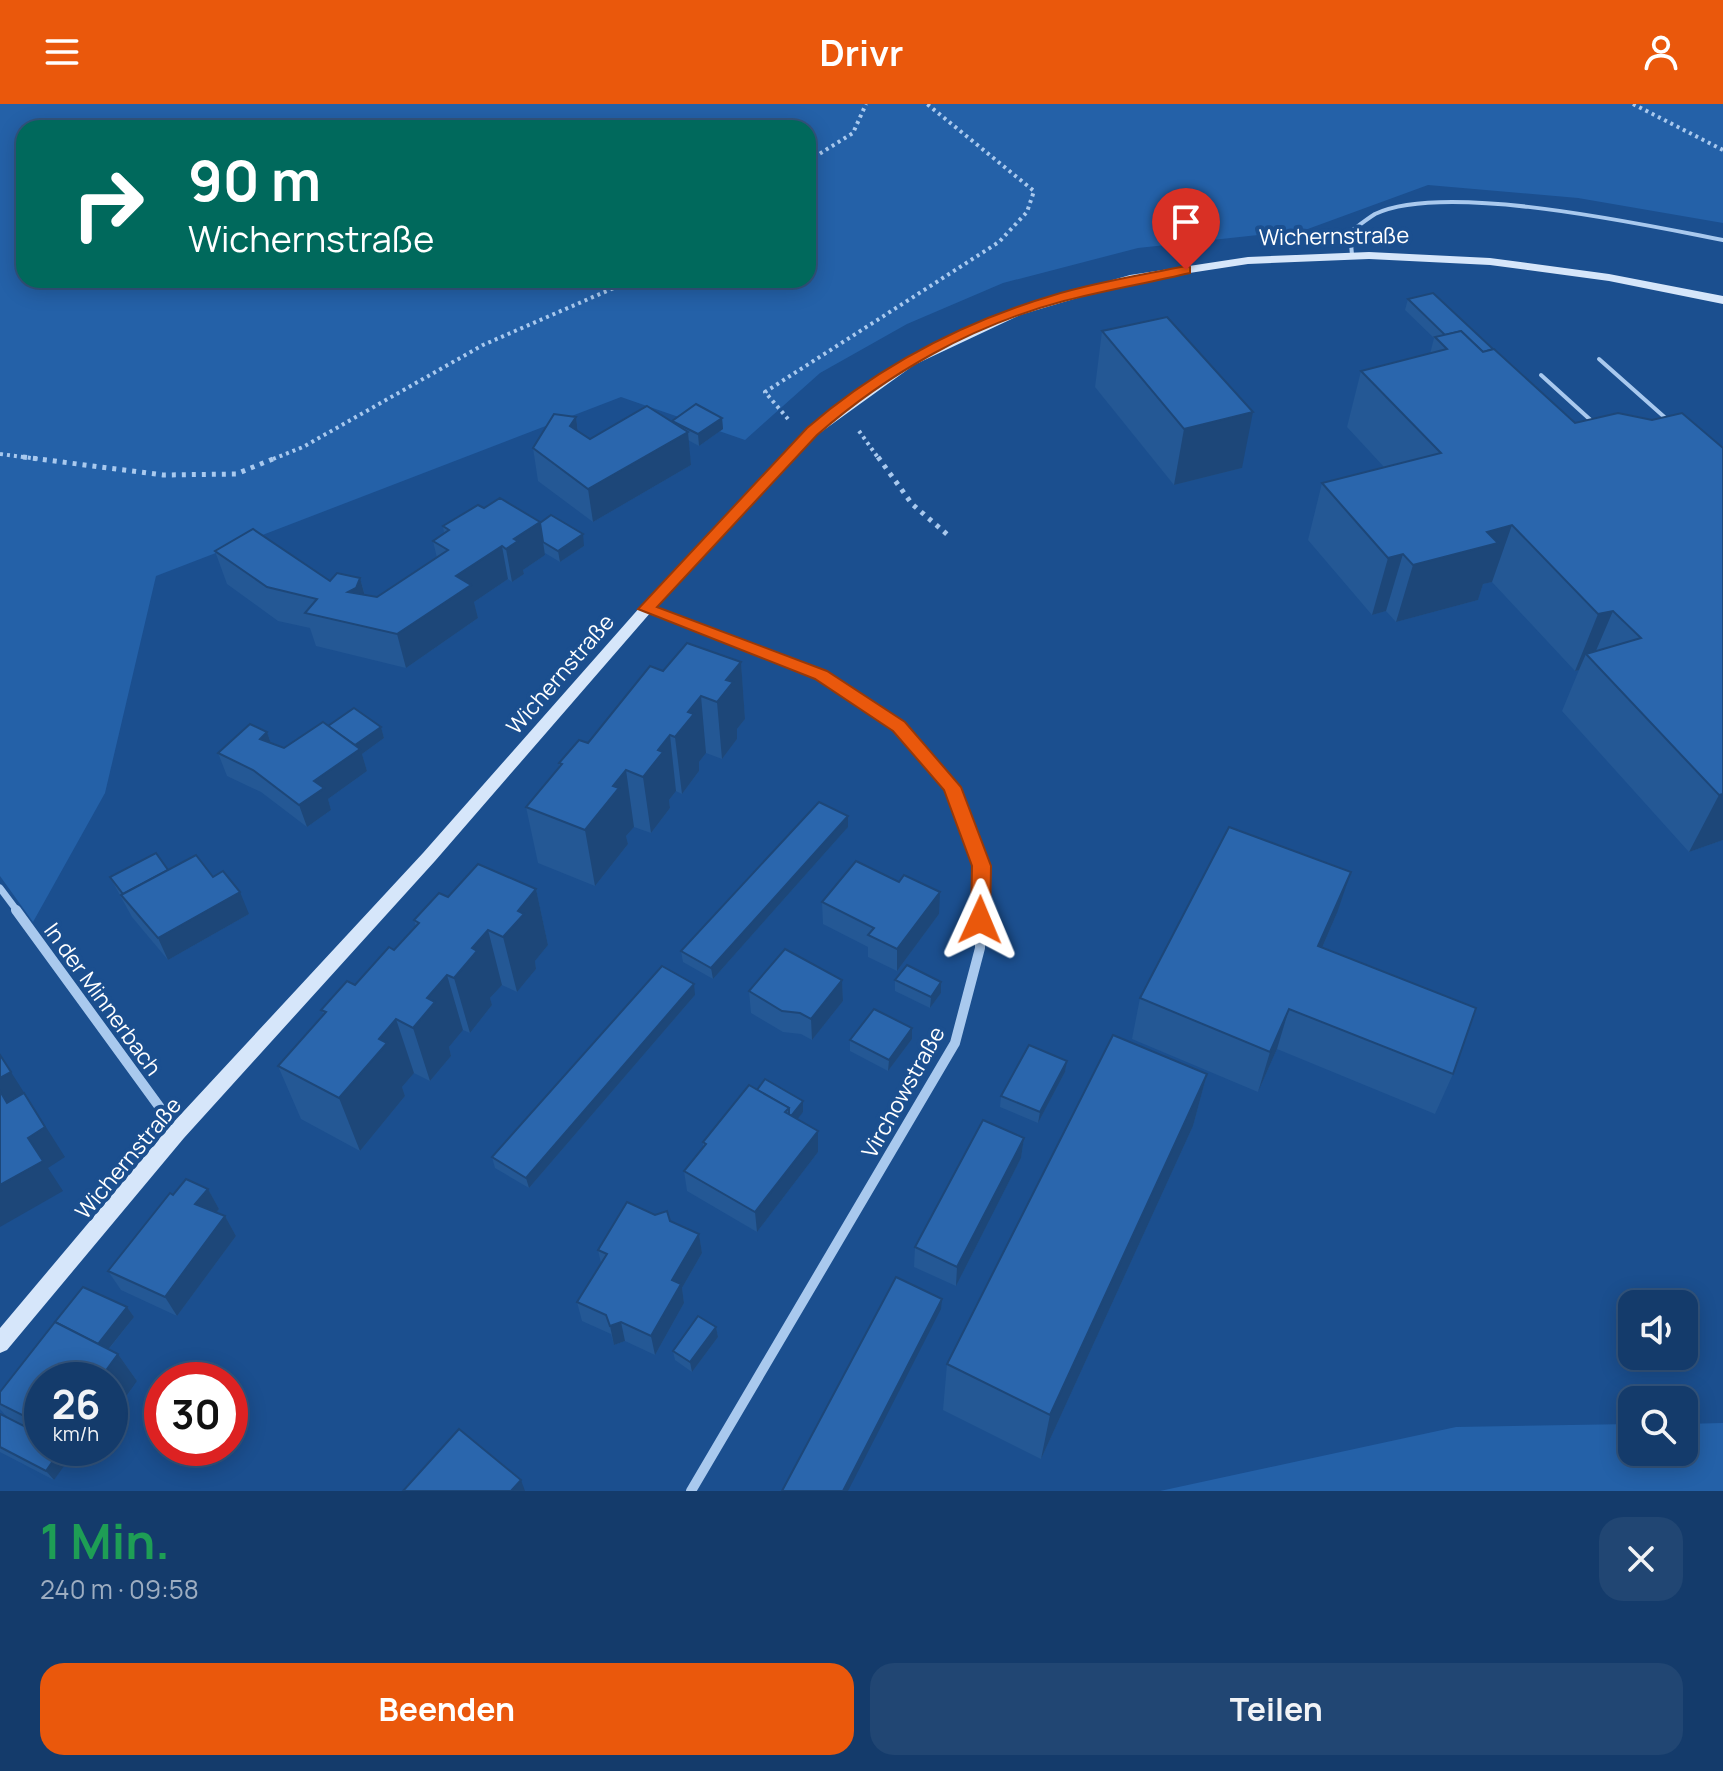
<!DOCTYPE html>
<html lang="de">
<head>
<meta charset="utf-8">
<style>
	:root { --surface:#143b6b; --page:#214673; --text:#f1f3f6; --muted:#9dadc1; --line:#33557e; --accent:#ea580c }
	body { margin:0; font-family:Manrope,sans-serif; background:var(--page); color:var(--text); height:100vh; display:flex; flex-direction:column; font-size:30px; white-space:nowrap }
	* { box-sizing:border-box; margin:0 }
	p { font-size:26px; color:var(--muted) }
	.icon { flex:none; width:44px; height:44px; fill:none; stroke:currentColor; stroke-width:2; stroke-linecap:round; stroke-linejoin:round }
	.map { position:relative; height:1387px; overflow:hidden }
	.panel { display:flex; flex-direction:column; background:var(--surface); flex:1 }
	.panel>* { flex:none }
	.top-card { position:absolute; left:16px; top:16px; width:800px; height:168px; border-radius:24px; box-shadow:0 4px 20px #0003,0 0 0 2px var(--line); background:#00695c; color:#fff; overflow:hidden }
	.fabs { position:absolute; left:1618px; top:1186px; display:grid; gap:16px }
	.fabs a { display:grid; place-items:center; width:80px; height:80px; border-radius:16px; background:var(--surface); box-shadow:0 4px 20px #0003,0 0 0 2px var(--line); font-size:40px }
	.speed { position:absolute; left:24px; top:1258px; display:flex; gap:16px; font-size:40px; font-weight:700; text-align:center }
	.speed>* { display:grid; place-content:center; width:104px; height:104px; border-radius:50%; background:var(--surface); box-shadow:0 4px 20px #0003,0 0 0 2px var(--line); line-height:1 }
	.speed small { font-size:20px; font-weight:400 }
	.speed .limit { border:12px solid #d22; background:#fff; color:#111 }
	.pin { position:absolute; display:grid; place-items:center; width:68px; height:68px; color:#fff; margin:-82px -34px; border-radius:50% 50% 50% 0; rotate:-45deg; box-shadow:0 0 8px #0007 }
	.pin .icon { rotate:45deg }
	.me { position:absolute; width:88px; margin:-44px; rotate:1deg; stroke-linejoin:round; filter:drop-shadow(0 0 6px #0008) }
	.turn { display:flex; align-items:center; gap:28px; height:168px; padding:0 40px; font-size:36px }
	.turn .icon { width:104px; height:104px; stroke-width:2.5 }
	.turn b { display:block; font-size:56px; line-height:68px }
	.round { display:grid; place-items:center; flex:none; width:84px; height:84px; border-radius:24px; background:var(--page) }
	.summary { display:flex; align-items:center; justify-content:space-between; height:136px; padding:0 40px }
	h1 { font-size:48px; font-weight:700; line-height:60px; color:#1e9e55 }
	.button { display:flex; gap:16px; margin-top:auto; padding:16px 40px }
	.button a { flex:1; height:92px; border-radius:24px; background:var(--accent); color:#fff; font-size:32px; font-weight:700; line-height:92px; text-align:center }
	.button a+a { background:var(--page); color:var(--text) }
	header { display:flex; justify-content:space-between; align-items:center; height:104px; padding:0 40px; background:var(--accent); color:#fff; font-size:36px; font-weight:700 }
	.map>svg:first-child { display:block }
	.green { fill:#2461a8; fill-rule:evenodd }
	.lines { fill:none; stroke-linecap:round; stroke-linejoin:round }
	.path-far1 { stroke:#a9c9ee; stroke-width:4; stroke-dasharray:3 4; stroke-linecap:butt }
	.path { stroke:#a9c9ee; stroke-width:5; stroke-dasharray:4 6; stroke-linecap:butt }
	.lane { stroke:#a9c9ee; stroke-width:4 }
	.street-far1 { stroke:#a9c9ee; stroke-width:7 }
	.street { stroke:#a9c9ee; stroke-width:10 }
	.secondary { fill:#d6e6fa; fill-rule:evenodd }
	.wall { fill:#245895 }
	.shaded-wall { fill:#1d4779 }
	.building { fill:#2a66ad; stroke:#1d4779; stroke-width:2 }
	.route { fill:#ea580c; stroke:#983908; stroke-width:2 }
	.labels { text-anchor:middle; stroke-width:8; stroke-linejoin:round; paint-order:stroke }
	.street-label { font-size:22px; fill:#fff; stroke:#1b4f8f }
</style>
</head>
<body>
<header><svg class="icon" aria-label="menu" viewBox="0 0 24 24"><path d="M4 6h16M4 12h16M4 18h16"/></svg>Drivr<svg class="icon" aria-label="person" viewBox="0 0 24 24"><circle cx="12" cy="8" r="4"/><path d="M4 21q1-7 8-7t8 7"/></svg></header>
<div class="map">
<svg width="1723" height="1387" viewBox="0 0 1723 1387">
	<rect width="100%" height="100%" fill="#1b4f8f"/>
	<!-- green -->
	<g class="green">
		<path d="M 0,0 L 1723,0 L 1723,119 L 1578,94 L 1428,81 L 1305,126 L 1138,144 L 1003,179 L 907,220 L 820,269 L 745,336 L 621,293 L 156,472 L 105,689 L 33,818 L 0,772 ZM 24,24 L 808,24 L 808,176 L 24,176 Z"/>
		<polygon points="1723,1319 1723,1387 1160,1387 1456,1323 1632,1320 1632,1348 1684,1348 1684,1320"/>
	</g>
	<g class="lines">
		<!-- path-far1 -->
		<g class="path-far1">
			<polyline points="1633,0 1723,46"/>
			<polyline points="808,57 853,29 866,0"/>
			<polyline points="788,315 765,288 999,138 1027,108 1034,87 927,0"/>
			<polyline points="859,327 879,355"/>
			<polyline points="0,350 39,355"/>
			<polyline points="273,355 303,343 483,241 632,176"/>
		</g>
		<!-- path -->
		<g class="path">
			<polyline points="23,353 163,371 236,370 278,353"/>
			<polyline points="878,353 912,400 949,432"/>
		</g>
		<!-- lane -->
		<g class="lane">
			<path d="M 1352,151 L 1350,128 C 1358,122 1367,115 1375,110 C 1445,77 1645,121 1723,136"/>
			<polyline points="1599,255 1670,318"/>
			<polyline points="1541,271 1595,320"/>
		</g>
		<!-- street-far1 -->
		<g class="street-far1">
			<polyline points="646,505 821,571 899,623 952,683 981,762 980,808"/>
			<polyline points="0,784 18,808"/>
		</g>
		<!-- street -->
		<g class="street">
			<polyline points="16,806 177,1027"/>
			<polyline points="691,1387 955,939 980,844 980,806"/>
		</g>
		<!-- secondary -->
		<polygon class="secondary" points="1369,148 1490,154 1609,170 1723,192 1723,200 1609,177 1490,161 1369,155 1248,160 1131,178 1020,211 914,261 817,331 651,508 435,757 184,1034 7,1246 0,1249 0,1224 170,1022 423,749 641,502 807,325 905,256 1012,205 1130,171 1248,153"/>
	</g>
	<!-- wall -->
	<g class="wall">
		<polygon points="1408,195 1575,319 1723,344 1723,736 1689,748 1562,607 1579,566 1575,567 1492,478 1483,480 1478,496 1396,518 1386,507 1372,511 1308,436 1322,379 1384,363 1347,323 1361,267 1430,250 1434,234 1405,206"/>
		<polygon points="1102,227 1242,364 1174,381 1095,283"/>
		<polygon points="576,313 578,327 590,335 672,318 722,314 723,325 699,342 688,336 691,361 593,418 538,377 533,344"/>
		<polygon points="484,404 540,418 584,442 560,458 545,449 545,451 523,466 524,470 512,478 508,475 474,498 478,514 406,564 316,542 310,524 278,517 227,480 215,447 330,477 360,474 365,491 377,493 437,454 433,437 444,429 443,422"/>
		<polygon points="741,558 745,615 737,625 737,635 722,655 706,649 699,658 699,667 682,690 676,687 669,696 670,704 651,729 634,723 626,732 628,740 595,782 538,759 526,703 559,663 559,659 588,639 663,567"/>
		<polygon points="328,622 381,623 384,634 362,650 367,667 328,695 331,706 307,723 261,688 227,672 218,649 267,628 271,639 284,644"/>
		<polygon points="848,723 713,875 683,858 681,847"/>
		<polygon points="168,766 213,773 249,810 168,856 132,813 110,773"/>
		<polygon points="536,785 548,841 535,857 536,865 517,888 502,881 490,894 492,901 470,929 463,926 449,943 451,952 430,977 414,969 402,983 405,992 360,1047 301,1015 278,962 324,911 321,906 355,881 394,846 416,822 414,816 448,793"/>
		<polygon points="822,798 939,810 897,867 868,853 868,843 823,820"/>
		<polygon points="1337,809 1322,844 1453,970 1435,1010 1277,945 1258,988 1132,935 1140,894"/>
		<polygon points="842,876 843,897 812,936 801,930 783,928 751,909 749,887"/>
		<polygon points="895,876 941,878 941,889 930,904 895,887"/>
		<polygon points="695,891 529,1084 495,1064 492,1053"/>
		<polygon points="912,935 888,967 850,947 850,936"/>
		<polygon points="1067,957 1065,968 1038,1019 1000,1003 1001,992"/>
		<polygon points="1207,970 1193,1022 1041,1355 943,1306 947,1260"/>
		<polygon points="757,986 803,997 803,1008 797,1015 818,1027 818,1048 757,1128 687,1087 684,1067 703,1043 703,1038"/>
		<polygon points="1024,1034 1021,1054 956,1182 914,1163 915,1143"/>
		<polygon points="208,1085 219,1105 216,1108 225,1112 236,1132 177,1212 121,1186 108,1167 173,1091"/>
		<polygon points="670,1117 699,1130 702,1149 682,1184 684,1199 655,1251 625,1237 614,1241 611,1230 582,1217 577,1198 601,1159 598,1146"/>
		<polygon points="127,1203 134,1213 109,1245 118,1250 137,1277 113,1311 110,1309 110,1276 42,1276 42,1344 76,1344 54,1376 0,1348 0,1310 8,1314 0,1305 0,1288 55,1218"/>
		<polygon points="716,1223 718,1233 692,1268 675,1256 673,1247"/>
	</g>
	<!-- shaded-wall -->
	<g class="shaded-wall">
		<polygon points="1253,308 1242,364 1174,381 1184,325"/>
		<polygon points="576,313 580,346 570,322"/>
		<polygon points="722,314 723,325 699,342 698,330"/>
		<polygon points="688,328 691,361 593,418 588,385"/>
		<polygon points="540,418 545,451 523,466 524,470 512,478 506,445 514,435"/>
		<polygon points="1512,421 1492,478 1483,480 1478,496 1396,518 1413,461 1487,428"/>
		<polygon points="583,430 584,442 560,458 558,447"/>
		<polygon points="502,442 508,475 474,498 478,514 406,564 397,530 456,472"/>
		<polygon points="1403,450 1386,507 1372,511 1388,454"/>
		<polygon points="360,474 369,507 348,488"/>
		<polygon points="1613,507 1592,556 1586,550 1579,566 1575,567 1598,510"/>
		<polygon points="741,558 745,615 737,625 737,635 722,655 717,598 726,576"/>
		<polygon points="701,592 706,649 699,658 699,667 682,690 675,633 688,608"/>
		<polygon points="381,623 384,634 362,650 367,667 328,695 331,706 307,723 299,701 314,677 349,645"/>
		<polygon points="267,628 275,651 260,635"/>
		<polygon points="670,631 676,687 669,696 670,704 651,729 643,673 658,646"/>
		<polygon points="626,666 634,723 626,732 628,740 595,782 585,726 613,682"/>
		<polygon points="1723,690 1723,736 1689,748 1719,691"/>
		<polygon points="848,712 848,723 713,875 711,864"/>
		<polygon points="1351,768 1337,809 1305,883 1318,842"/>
		<polygon points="536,785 548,841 535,857 536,865 517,888 503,833 518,807"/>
		<polygon points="240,788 249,810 168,856 158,834"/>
		<polygon points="940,788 939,810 897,867 897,845"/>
		<polygon points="488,826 502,881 490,894 492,901 470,929 454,874 472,844"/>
		<polygon points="447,871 463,926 449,943 451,952 430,977 413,924 427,894"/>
		<polygon points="842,876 843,897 812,936 811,915"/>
		<polygon points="941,878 941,889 930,904 931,893"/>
		<polygon points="694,880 695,891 529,1084 526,1074"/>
		<polygon points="1289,905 1277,945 1258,988 1270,948"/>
		<polygon points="396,915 414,969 402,983 405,992 360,1047 339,994 379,935"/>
		<polygon points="912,924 912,935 888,967 889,956"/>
		<polygon points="1067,957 1065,968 1038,1019 1040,1008"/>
		<polygon points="11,968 65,1053 48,1064 63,1087 0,1123 0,1081 28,1034 27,1029 0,987 0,974"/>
		<polygon points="1207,970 1193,1022 1041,1355 1050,1311"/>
		<polygon points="803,997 803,1008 790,1025 789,1015"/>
		<polygon points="818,1027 818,1048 757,1128 755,1108"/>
		<polygon points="1024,1034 1021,1054 956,1182 957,1163"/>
		<polygon points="208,1085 219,1105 206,1120 195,1100"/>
		<polygon points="225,1112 236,1132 177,1212 165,1193"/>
		<polygon points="699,1130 702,1149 682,1184 684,1199 655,1251 651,1232 672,1176"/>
		<polygon points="942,1195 941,1205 848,1387 843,1387"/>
		<polygon points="127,1203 134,1213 99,1257 92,1248"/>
		<polygon points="621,1218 625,1237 614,1241 610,1222"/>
		<polygon points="716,1223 718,1233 692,1268 690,1258"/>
		<polygon points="118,1250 137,1277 113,1311 110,1306 110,1276 99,1276"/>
		<polygon points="62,1344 66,1344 72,1351 54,1376 46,1367"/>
		<polygon points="66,1344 76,1344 72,1350"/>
		<polygon points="521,1376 525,1387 511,1387"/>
	</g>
	<!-- building -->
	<g class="building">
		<polygon points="1433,189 1493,245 1483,248 1461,227 1445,231 1408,195"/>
		<polygon points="1167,213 1253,308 1184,325 1102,227"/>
		<polygon points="1461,227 1483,248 1494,245 1575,319 1618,309 1652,316 1682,309 1723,344 1723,690 1719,691 1586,550 1641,534 1613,507 1598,510 1512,421 1487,428 1498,439 1413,461 1403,450 1388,454 1322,379 1441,349 1361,267 1447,245 1435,233"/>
		<polygon points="696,300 722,314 698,330 672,317"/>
		<polygon points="647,302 688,328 588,385 533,344 554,310 576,313 570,322 590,335"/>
		<polygon points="500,394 540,418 514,435 518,437 506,445 502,442 456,472 471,481 397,530 305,509 317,495 267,483 215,447 253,425 330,477 337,469 360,474 356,484 348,488 377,493 448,446 433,437 449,426 443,422 478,401 484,404"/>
		<polygon points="551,411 583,430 558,447 543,438 540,419"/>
		<polygon points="687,539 741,558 726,576 733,578 717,598 701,592 688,608 694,610 675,633 670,631 658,646 663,648 643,673 626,666 613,682 619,684 585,726 526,703 562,660 559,659 579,636 588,639 650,562 663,567"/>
		<polygon points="354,604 381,623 355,641 328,622"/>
		<polygon points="323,618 360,645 314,677 324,684 299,701 253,666 218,649 250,620 267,628 260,635 284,644"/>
		<polygon points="819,698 848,712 711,864 681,847"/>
		<polygon points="1229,723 1351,768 1318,842 1476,904 1453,970 1289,905 1270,948 1140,894"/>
		<polygon points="156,749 168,766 123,790 110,773"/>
		<polygon points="196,751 213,773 223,767 240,788 158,834 121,791"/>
		<polygon points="856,757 899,778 904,771 940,788 897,845 868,831 874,824 822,798"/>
		<polygon points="478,760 536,785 518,807 524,810 503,833 488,826 472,844 477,847 454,874 447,871 427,894 435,898 413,924 396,915 379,935 387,939 339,994 278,962 326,908 321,906 347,877 355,881 389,843 394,846 419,819 414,816 439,789 448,793"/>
		<polygon points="785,845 842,876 811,915 800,909 782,907 749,887"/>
		<polygon points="907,861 941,878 931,893 895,876"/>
		<polygon points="662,862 694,880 526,1074 492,1053"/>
		<polygon points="874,905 912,924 889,956 850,936"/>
		<polygon points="1113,931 1207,970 1050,1311 947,1260"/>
		<polygon points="1029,941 1067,957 1040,1008 1001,992"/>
		<polygon points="0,951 11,968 0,974"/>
		<polygon points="765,975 803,997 791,1012 789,1011 789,1004 757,986"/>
		<polygon points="749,981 789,1004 785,1008 818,1027 755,1108 684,1067 706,1040 703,1038"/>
		<polygon points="0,987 7,999 24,989 45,1023 28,1034 43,1057 0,1081"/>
		<polygon points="983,1016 1024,1034 957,1163 915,1143"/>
		<polygon points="186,1075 208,1085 195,1100 225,1112 165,1193 108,1167 170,1089 173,1091"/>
		<polygon points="627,1098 655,1111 667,1107 670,1117 699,1130 672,1176 681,1180 651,1232 621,1218 610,1222 606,1211 577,1198 607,1150 598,1146"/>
		<polygon points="896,1173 942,1195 843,1387 782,1387"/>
		<polygon points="83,1183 127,1203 98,1240 55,1218"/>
		<polygon points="698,1212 716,1223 690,1258 673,1247"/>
		<polygon points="55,1218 118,1250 99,1276 42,1276 42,1321 0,1300 0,1288"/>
		<polygon points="0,1310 42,1331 42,1344 62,1344 46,1367 0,1343"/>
		<polygon points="459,1325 521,1376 511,1387 403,1387"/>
	</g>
	<!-- route -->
	<path class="route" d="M 1186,162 L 1190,163 L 1190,169 C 1148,179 1106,186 1064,197 C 973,221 888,269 817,331 L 657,503 L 827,567 L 905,618 L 961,683 L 991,762 L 990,816 L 980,824 L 971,816 L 972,762 L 944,686 L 893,627 L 815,575 L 638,505 L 807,324 C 879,262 963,218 1054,191 C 1096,178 1142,171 1186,162 Z"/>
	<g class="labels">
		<!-- street labels -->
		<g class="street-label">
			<text transform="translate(1334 132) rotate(-1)" y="8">Wichernstraße</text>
			<text transform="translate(560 570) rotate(-49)" y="8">Wichernstraße</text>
			<text transform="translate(103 895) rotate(54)" y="8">In der Minnerbach</text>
			<text transform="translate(903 988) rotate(-61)" y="8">Virchowstraße</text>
			<text transform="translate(128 1054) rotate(-50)" y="8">Wichernstraße</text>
		</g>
	</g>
</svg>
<div class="fabs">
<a><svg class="icon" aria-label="sound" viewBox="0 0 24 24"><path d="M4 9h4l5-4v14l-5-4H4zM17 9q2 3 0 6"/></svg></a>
<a><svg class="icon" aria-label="search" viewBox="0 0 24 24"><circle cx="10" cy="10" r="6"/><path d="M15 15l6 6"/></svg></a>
</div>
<div class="speed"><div>26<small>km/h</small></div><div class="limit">30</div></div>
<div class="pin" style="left:1186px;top:166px;background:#d93025"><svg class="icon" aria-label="arrive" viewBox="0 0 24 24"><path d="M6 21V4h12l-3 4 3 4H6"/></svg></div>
<svg class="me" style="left:980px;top:816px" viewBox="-20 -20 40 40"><path d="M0-17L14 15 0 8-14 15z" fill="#ea580c" stroke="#fff" stroke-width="4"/></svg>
<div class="top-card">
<div class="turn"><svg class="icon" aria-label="right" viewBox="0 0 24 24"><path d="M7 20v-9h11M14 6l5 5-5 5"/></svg><div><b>90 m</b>Wichernstraße</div></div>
</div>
</div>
<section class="panel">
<div class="summary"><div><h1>1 Min.</h1><p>240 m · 09:58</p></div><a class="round"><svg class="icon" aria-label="close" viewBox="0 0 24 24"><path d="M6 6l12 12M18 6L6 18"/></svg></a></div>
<div class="button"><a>Beenden</a><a>Teilen</a></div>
</section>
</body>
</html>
